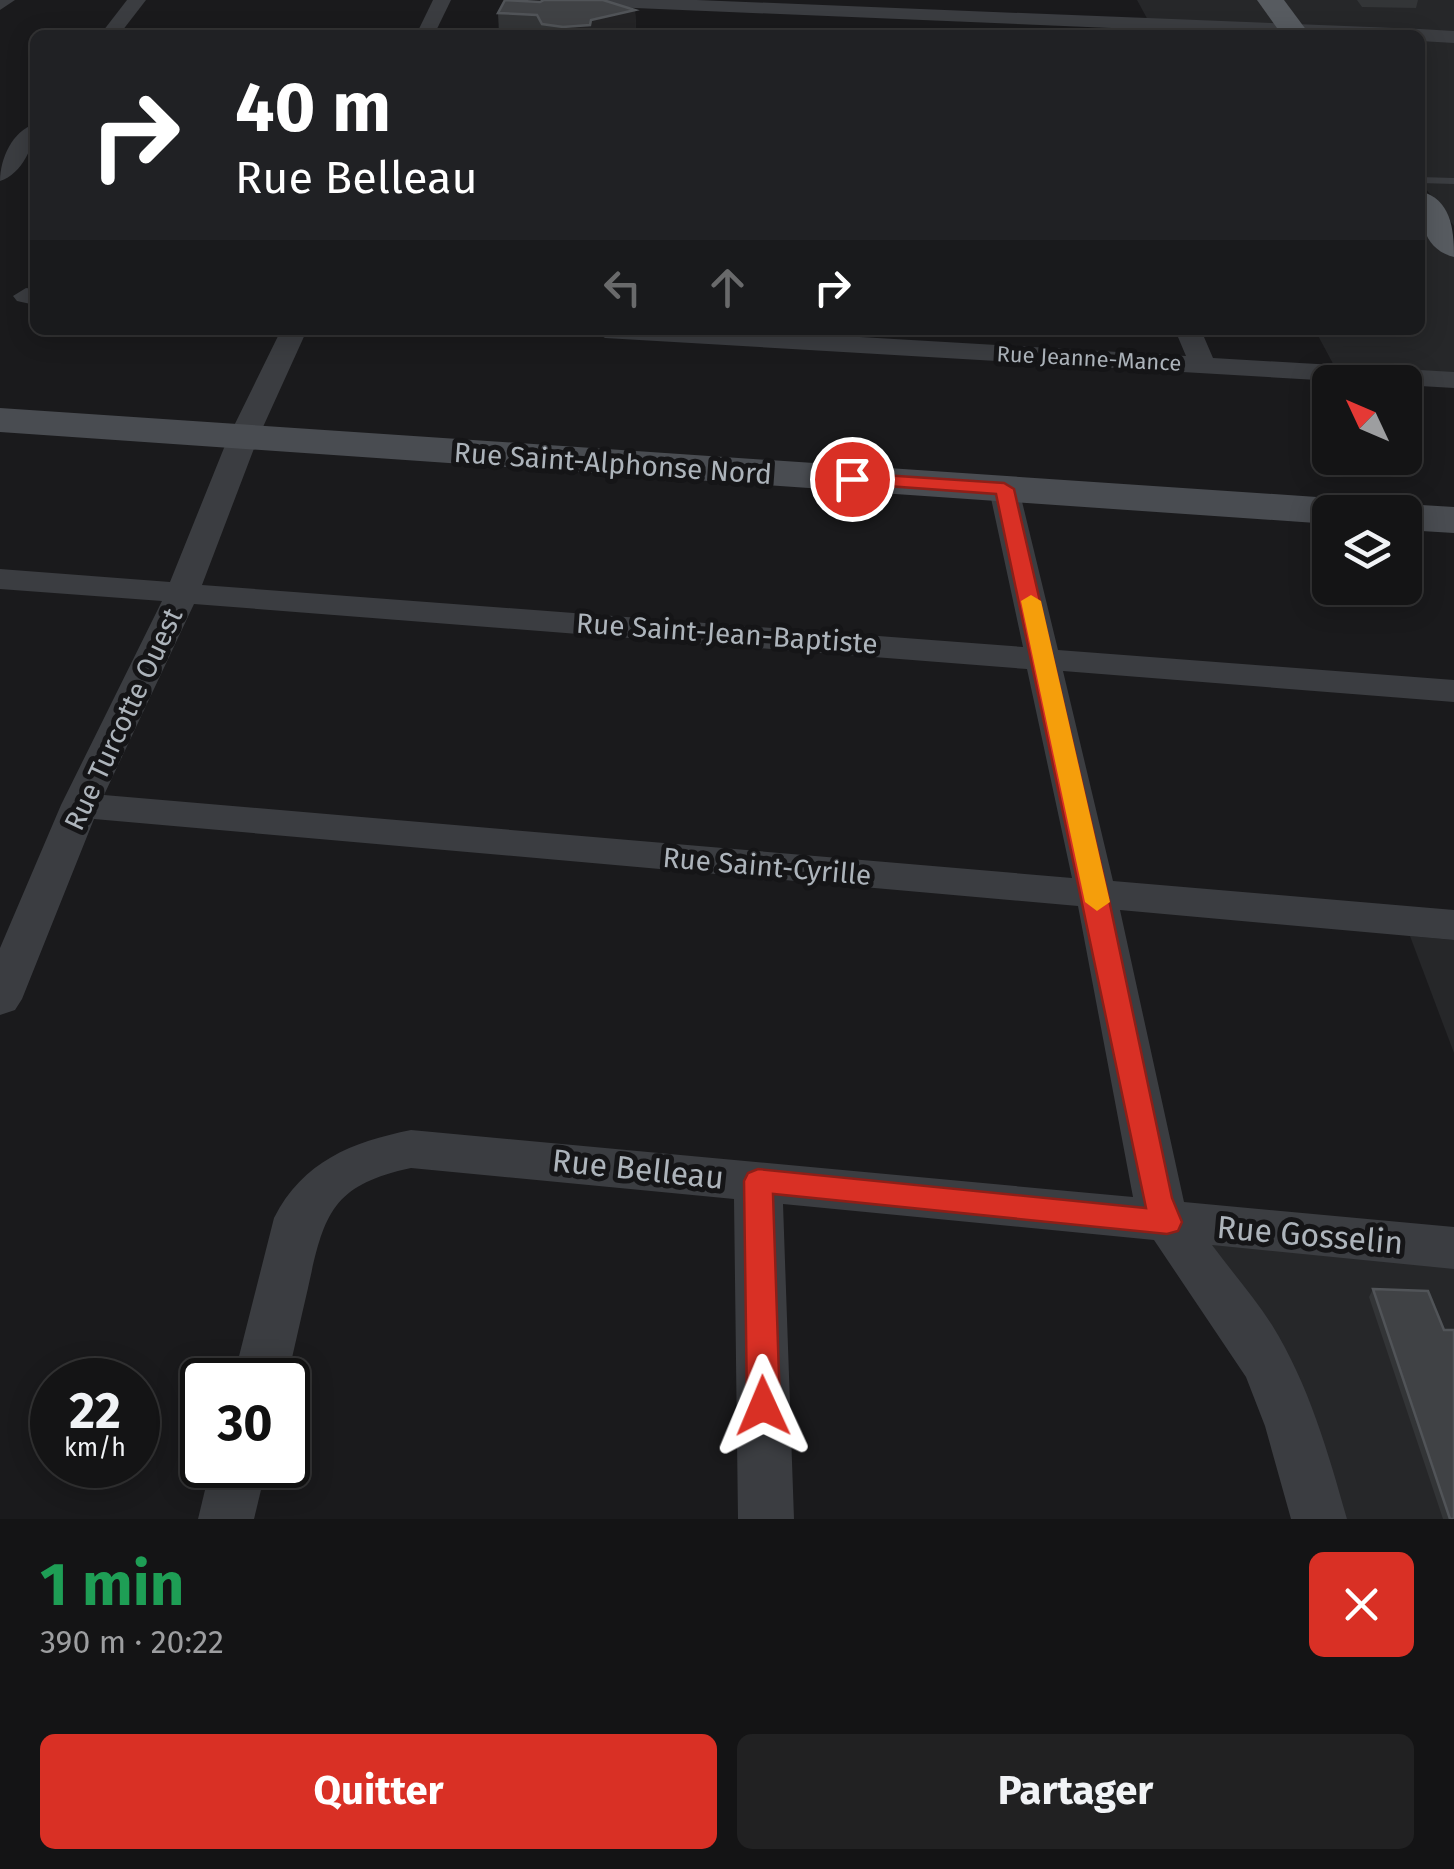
<!DOCTYPE html>
<html lang="fr">
<head>
<meta charset="utf-8">
<style>
	:root { --surface:#141415; --page:#212122; --text:#f1f3f6; --muted:#9d9ea0; --line:#333334; --accent:#d93025 }
	body { margin:0; font-family:"Fira Sans",sans-serif; background:var(--page); color:var(--text); height:100vh; display:flex; flex-direction:column; font-size:38px; white-space:nowrap }
	* { box-sizing:border-box; margin:0 }
	p { font-size:32px; color:var(--muted) }
	.icon { flex:none; width:55px; height:55px; fill:none; stroke:currentColor; stroke-width:2; stroke-linecap:round; stroke-linejoin:round }
	.map { position:relative; height:1519px; overflow:hidden }
	.panel { display:flex; flex-direction:column; background:var(--surface); flex:1 }
	.panel>* { flex:none }
	.top-card { position:absolute; left:30px; top:30px; width:1395px; height:305px; border-radius:15px; box-shadow:0 5px 25px #0003,0 0 0 2px var(--line); background:#202124; color:#fff; overflow:hidden }
	.needle { width:65px; rotate:314deg }
	.controls { position:absolute; left:1312px; top:365px; display:grid; gap:20px }
	.controls a { display:grid; place-items:center; width:110px; height:110px; border-radius:15px; background:var(--surface); box-shadow:0 5px 25px #0003,0 0 0 2px var(--line); font-size:50px }
	.speed { position:absolute; left:30px; top:1358px; display:flex; gap:20px; font-size:50px; font-weight:700; text-align:center }
	.speed>* { display:grid; place-content:center; width:130px; height:130px; border-radius:50%; background:var(--surface); box-shadow:0 5px 25px #0003,0 0 0 2px var(--line); line-height:1 }
	.speed small { font-size:25px; font-weight:400 }
	.speed .limit { border:5px solid #111; border-radius:15px; background:#fff; color:#111 }
	.pin { position:absolute; display:grid; place-items:center; width:85px; height:85px; color:#fff; margin:-42px; border:5px solid #fff; border-radius:50%; box-shadow:0 2px 10px #0007 }
	.me { position:absolute; width:110px; margin:-55px; rotate:359deg; stroke-linejoin:round; filter:drop-shadow(0 0 8px #0008) }
	.turn { display:flex; align-items:center; gap:35px; height:210px; padding:0 40px; font-size:45px }
	.turn .icon { width:130px; height:130px; stroke-width:2.5 }
	.turn b { display:block; font-size:70px; line-height:85px }
	.lanes { display:flex; align-items:center; height:95px; padding:0 40px; background:#0003; justify-content:center; gap:50px; direction:ltr }
	.lanes .off { opacity:.35 }
	.round { display:grid; place-items:center; flex:none; width:105px; height:105px; border-radius:15px; background:var(--page) }
	.head { display:flex; align-items:center; justify-content:space-between; height:170px; padding:0 40px }
	h1 { font-size:60px; font-weight:700; line-height:75px; color:#1e9e55 }
	.cta { display:flex; gap:20px; margin-top:auto; padding:20px 40px }
	.cta a { flex:1; height:115px; border-radius:15px; background:var(--accent); color:#fff; font-size:40px; font-weight:700; line-height:115px; text-align:center }
	.cta a+a { background:var(--page); color:var(--text) }
	.map>svg:first-child { display:block }
	.built { fill:#262729 }
	.lines { fill:none; stroke-linecap:round; stroke-linejoin:round }
	.lane { fill:#3b3d41; fill-rule:evenodd }
	.street { fill:#3b3d41; fill-rule:evenodd }
	.secondary { fill:#494c51; fill-rule:evenodd }
	.primary { fill:#575b60; fill-rule:evenodd }
	.wall { fill:#333537 }
	.shaded-wall { fill:#242426 }
	.building { fill:#404245; stroke:#515458; stroke-width:2.5 }
	.route { fill:#d93025; stroke:#8d1f18; stroke-width:2.5 }
	.slow { fill:#f59e0b }
	.labels { text-anchor:middle; stroke-width:10; stroke-linejoin:round; paint-order:stroke }
	.far-street-label { font-size:22px; fill:#adb4bb; stroke:#151517 }
	.street-label { font-size:28px; fill:#adb4bb; stroke:#151517 }
	.near-street-label { font-size:32px; fill:#adb4bb; stroke:#151517 }
</style>
</head>
<body>
<div class="map">
<svg width="1454" height="1519" viewBox="0 0 1454 1519">
	<rect width="100%" height="100%" fill="#1a1a1c"/>
	<!-- built -->
	<g class="built">
		<polygon points="1137,0 1261,0 1288,35 1156,35"/>
		<polygon points="1281,0 1454,0 1454,226 1420,181 1420,35 1307,35"/>
		<polygon points="1420,212 1454,257 1454,380 1338,373 1315,330 1420,330"/>
		<polygon points="1410,936 1454,940 1454,1053"/>
		<polygon points="1177,1241 1454,1248 1454,1519 1319,1519"/>
	</g>
	<g class="lines">
		<!-- lane -->
		<polygon class="lane" points="1420,177 1454,178 1454,184 1420,183"/>
		<!-- street -->
		<g class="street">
			<polygon points="0,0 15,0 0,10"/>
			<polygon points="127,0 146,0 119,35 100,35"/>
			<polygon points="433,0 451,0 434,35 416,35"/>
			<polygon points="556,0 697,0 1420,29 1454,31 1454,43 1420,41 1420,35 1276,35 565,5"/>
			<path d="M 35,124 C 35,145 22,174 0,181 C 0,159 12,131 35,124 Z"/>
			<polygon points="26,288 35,289 35,305 17,301 13,296"/>
			<path d="M 281,330 L 307,330 L 258,438 L 202,585 L 1023,647 L 989,489 L 993,483 L 1015,483 L 1019,489 L 1058,650 L 1454,680 L 1454,702 L 1063,671 L 1113,881 L 1454,910 L 1454,940 L 1120,910 L 1184,1202 L 1454,1227 L 1454,1269 L 1212,1245 C 1232,1272 1254,1297 1272,1325 C 1309,1385 1328,1452 1347,1519 L 1291,1519 L 1265,1426 L 1246,1377 L 1154,1240 L 783,1204 L 794,1519 L 738,1519 L 734,1199 L 411,1168 C 331,1185 324,1215 308,1288 C 301,1318 294,1349 287,1380 L 233,1380 L 274,1218 C 303,1161 352,1142 411,1130 L 1133,1197 L 1078,906 L 94,819 L 22,999 L 15,1010 L 0,1015 L 0,948 L 61,805 L 162,601 L 0,589 L 0,569 L 170,582 L 228,438 ZM 194,604 L 1027,669 L 1072,878 L 104,795 Z"/>
			<polygon points="592,330 741,330 1186,356 1175,330 1201,330 1213,358 1454,372 1454,388 605,338"/>
			<polygon points="211,1465 267,1465 254,1519 198,1519"/>
		</g>
		<!-- secondary -->
		<g class="secondary">
			<polygon points="0,408 1346,499 1361,503 1368,512 1330,512 1330,524 0,432"/>
			<polygon points="1405,504 1454,507 1454,533 1405,530 1405,512 1386,512"/>
		</g>
		<!-- primary -->
		<g class="primary">
			<polygon points="1257,0 1284,0 1310,35 1282,35"/>
			<path d="M 1420,191 C 1451,199 1454,229 1454,257 C 1422,249 1420,219 1420,191 Z"/>
		</g>
	</g>
	<!-- wall -->
	<g class="wall">
		<polygon points="1357,0 1418,0 1416,8 1362,7"/>
		<polygon points="604,1 635,10 636,30 615,35 499,33 498,13 540,2"/>
		<polygon points="979,330 1017,330 1016,335 979,333"/>
		<polygon points="1042,330 1070,330 1069,335 1042,334"/>
		<polygon points="1373,1289 1444,1330 1454,1519 1443,1519 1369,1297"/>
	</g>
	<!-- shaded-wall -->
	<polygon class="shaded-wall" points="635,10 636,30 615,35 564,35 563,27"/>
	<!-- building -->
	<g class="building">
		<polygon points="505,0 540,2 544,0 603,0 635,10 591,20 590,25 563,27 542,24 537,15 498,13"/>
		<polygon points="1373,1289 1428,1291 1444,1330 1454,1330 1454,1519 1450,1519"/>
	</g>
	<!-- route -->
	<polygon class="route" points="852,473 1004,483 1014,489 1108,895 1172,1198 1182,1222 1178,1231 1167,1234 773,1194 780,1406 775,1417 763,1421 752,1417 747,1406 744,1181 748,1173 758,1169 1146,1208 996,494 846,483 843,479"/>
	<!-- slow -->
	<polygon class="slow" points="1031,595 1041,601 1110,902 1097,911 1085,902 1021,601"/>
	<g class="labels">
		<!-- far-street labels -->
		<g class="far-street-label">
			<text transform="translate(1089 358) rotate(3)" y="8">Rue Jeanne-Mance</text>
		</g>
		<!-- street labels -->
		<g class="street-label">
			<text transform="translate(613 463) rotate(4)" y="10">Rue Saint-Alphonse Nord</text>
			<text transform="translate(727 633) rotate(4)" y="10">Rue Saint-Jean-Baptiste</text>
			<text transform="translate(123 719) rotate(-65)" y="10">Rue Turcotte Ouest</text>
			<text transform="translate(767 866) rotate(5)" y="10">Rue Saint-Cyrille</text>
		</g>
		<!-- near-street labels -->
		<g class="near-street-label">
			<text transform="translate(638 1169) rotate(6)" y="11">Rue Belleau</text>
			<text transform="translate(1310 1235) rotate(5)" y="11">Rue Gosselin</text>
		</g>
	</g>
</svg>
<div class="controls">
<a><svg class="needle" viewBox="-14 -14 28 28"><path d="M0-13l5 13h-10z" fill="#e53935"/><path d="M0 13l5-13h-10z" fill="#9d9ea0"/></svg></a>
<a><svg class="icon" aria-label="layers" viewBox="0 0 24 24"><path d="M12 4l9 5-9 5-9-5zM3 14l9 5 9-5"/></svg></a>
</div>
<div class="speed"><div>22<small>km/h</small></div><div class="limit">30</div></div>
<div class="pin" style="left:852px;top:479px;background:#d93025"><svg class="icon" aria-label="arrive" viewBox="0 0 24 24"><path d="M6 21V4h12l-3 4 3 4H6"/></svg></div>
<svg class="me" style="left:763px;top:1406px" viewBox="-20 -20 40 40"><path d="M0-17L14 15 0 8-14 15z" fill="#d93025" stroke="#fff" stroke-width="4"/></svg>
<div class="top-card">
<div class="turn"><svg class="icon" aria-label="right" viewBox="0 0 24 24"><path d="M7 20v-9h11M14 6l5 5-5 5"/></svg><div><b>40 m</b>Rue Belleau</div></div>
<div class="lanes"><svg class="icon off" aria-label="left" viewBox="0 0 24 24"><path d="M17 20v-9H6M10 6l-5 5 5 5"/></svg><svg class="icon off" aria-label="ahead" viewBox="0 0 24 24"><path d="M12 20V5M6 11l6-6 6 6"/></svg><svg class="icon" aria-label="right" viewBox="0 0 24 24"><path d="M7 20v-9h11M14 6l5 5-5 5"/></svg></div>
</div>
</div>
<section class="panel">
<div class="head"><div><h1>1 min</h1><p>390 m · 20:22</p></div><a class="round" style="background:#d93025;color:#fff"><svg class="icon" aria-label="close" viewBox="0 0 24 24"><path d="M6 6l12 12M18 6L6 18"/></svg></a></div>
<div class="cta"><a>Quitter</a><a>Partager</a></div>
</section>
</body>
</html>
